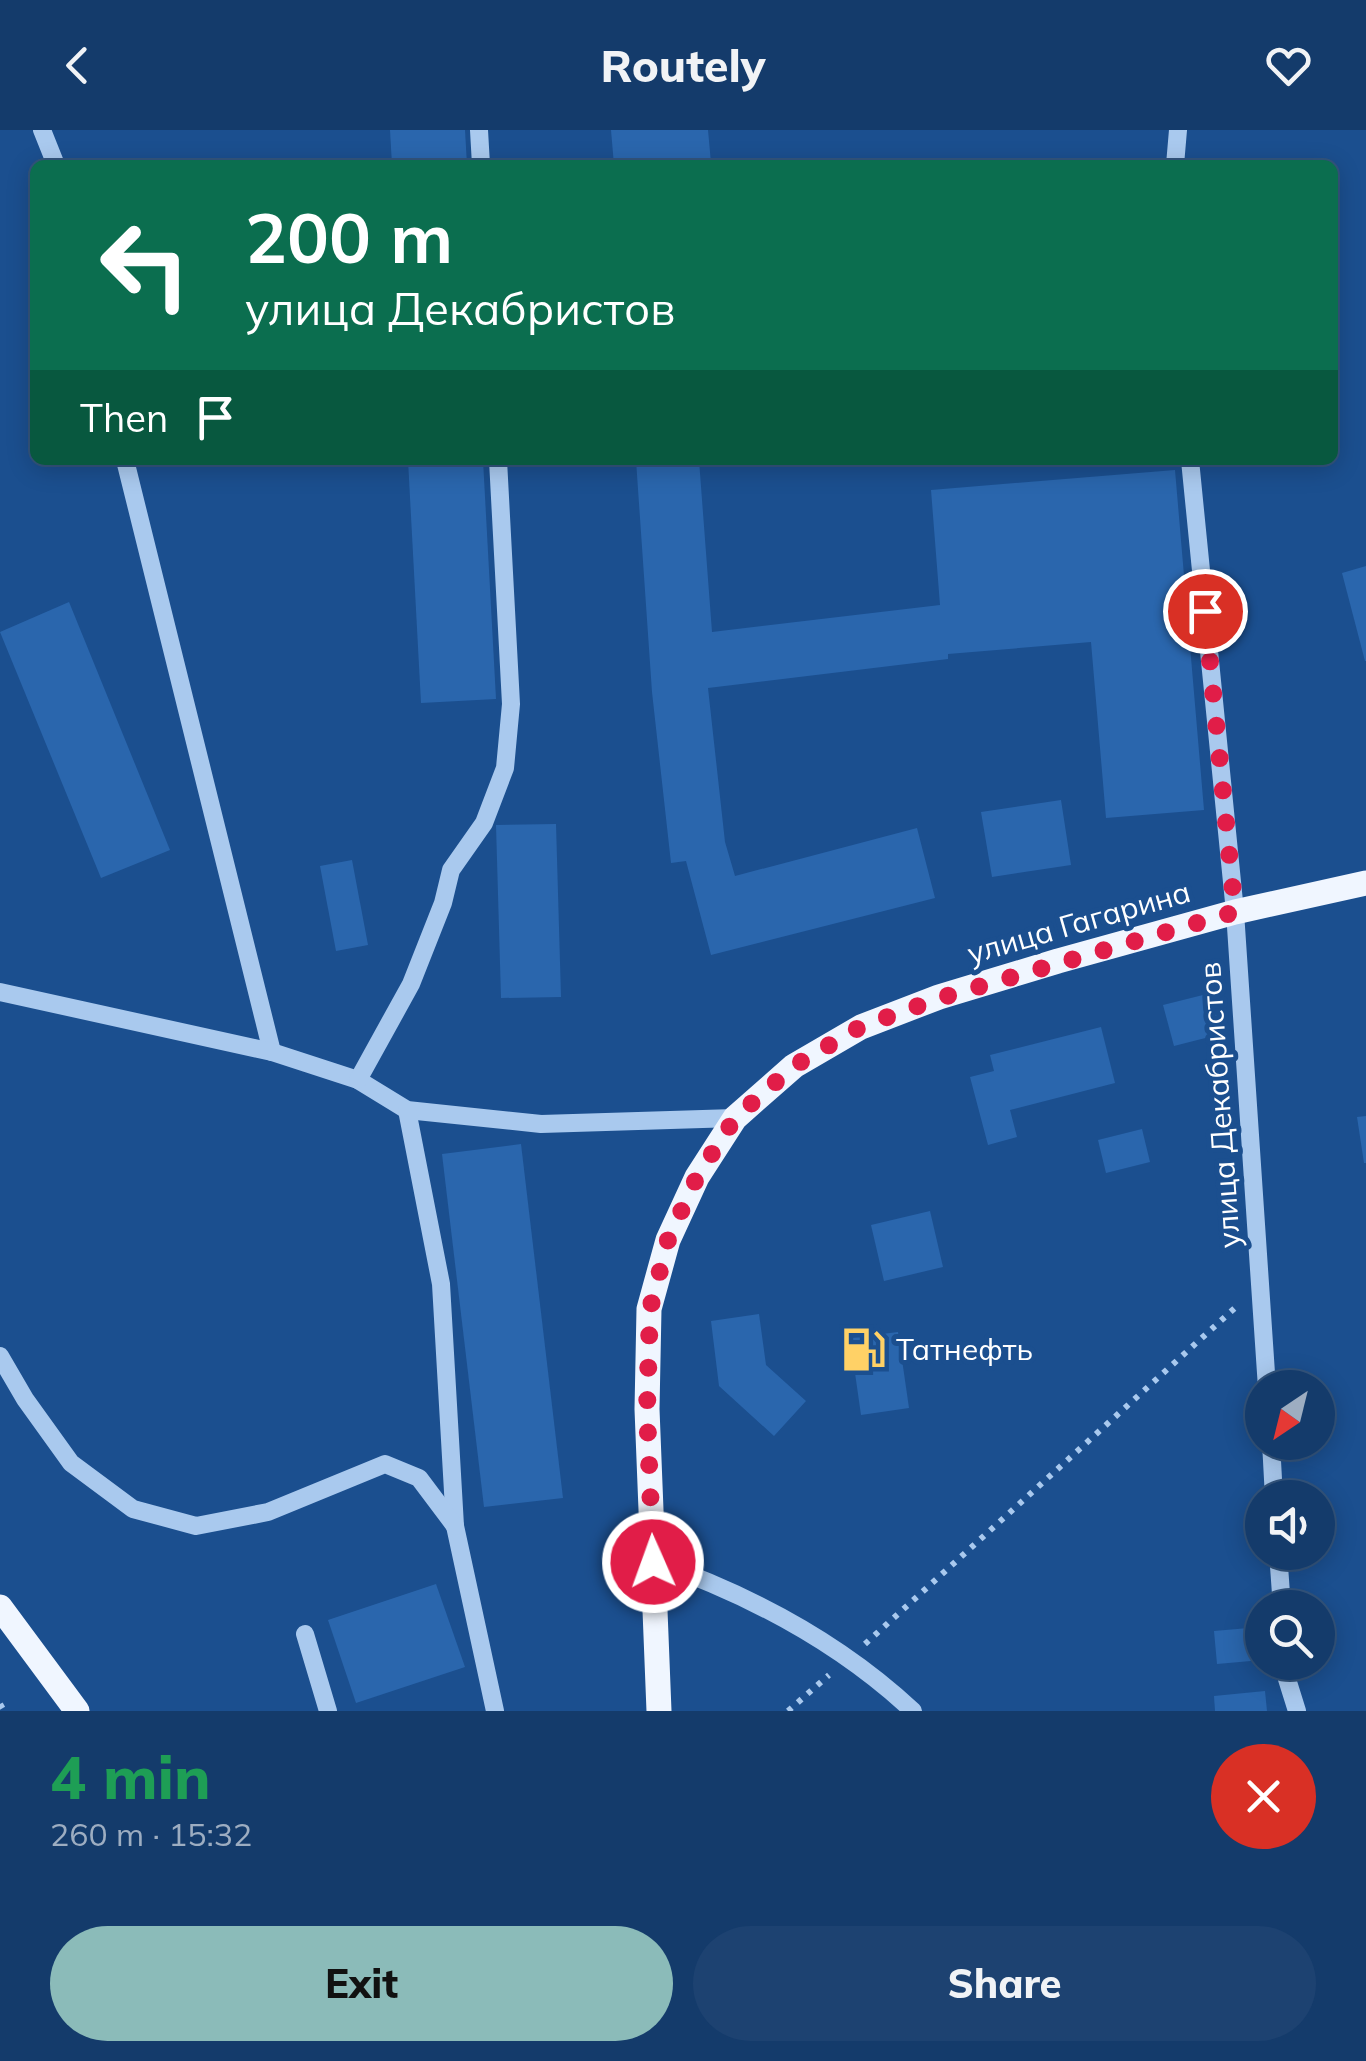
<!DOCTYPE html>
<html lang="en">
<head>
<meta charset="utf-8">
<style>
	:root { --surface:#143b6b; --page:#1d4271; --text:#f1f3f6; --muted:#9dadc1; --line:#33557e; --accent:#8bbbb9 }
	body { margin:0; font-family:Mulish,sans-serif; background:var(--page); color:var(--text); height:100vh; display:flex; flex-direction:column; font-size:38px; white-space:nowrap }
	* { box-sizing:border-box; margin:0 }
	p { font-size:32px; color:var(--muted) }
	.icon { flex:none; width:55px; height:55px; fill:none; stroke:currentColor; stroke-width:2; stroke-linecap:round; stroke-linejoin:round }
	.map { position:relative; height:1581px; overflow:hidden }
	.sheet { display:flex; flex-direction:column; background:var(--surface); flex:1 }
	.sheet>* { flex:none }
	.banner { position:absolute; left:30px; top:30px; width:1308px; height:305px; border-radius:15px; box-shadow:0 5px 25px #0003,0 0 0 2px var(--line); background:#0b6e4f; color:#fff; overflow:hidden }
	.needle { width:65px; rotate:215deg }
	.buttons { position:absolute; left:1245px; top:1240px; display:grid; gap:20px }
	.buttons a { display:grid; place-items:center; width:90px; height:90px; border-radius:50%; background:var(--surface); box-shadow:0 5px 25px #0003,0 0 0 2px var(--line); font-size:50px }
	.pin { position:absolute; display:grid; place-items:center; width:85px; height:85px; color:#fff; margin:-42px; border:5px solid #fff; border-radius:50%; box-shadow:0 2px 10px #0007 }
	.me { position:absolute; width:110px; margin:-55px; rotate:358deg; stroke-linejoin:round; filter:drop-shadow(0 0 8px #0008) }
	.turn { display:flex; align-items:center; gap:35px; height:210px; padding:0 50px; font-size:45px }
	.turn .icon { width:130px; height:130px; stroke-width:2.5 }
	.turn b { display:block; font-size:70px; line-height:85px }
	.then { display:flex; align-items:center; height:95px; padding:0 50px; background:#0003; gap:20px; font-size:38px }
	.round { display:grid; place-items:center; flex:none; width:105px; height:105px; border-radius:52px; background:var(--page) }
	.summary { display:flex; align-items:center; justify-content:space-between; height:170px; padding:0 50px }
	h1 { font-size:60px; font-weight:800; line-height:75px; color:#1e9e55 }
	.action { display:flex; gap:20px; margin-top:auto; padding:20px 50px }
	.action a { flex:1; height:115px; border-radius:60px; background:var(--accent); color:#111; font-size:40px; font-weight:800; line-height:115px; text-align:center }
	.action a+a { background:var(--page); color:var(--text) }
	header { display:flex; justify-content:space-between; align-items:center; height:130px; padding:0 50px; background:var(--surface); font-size:45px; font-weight:800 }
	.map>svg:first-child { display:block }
	.building { fill:#2a66ad }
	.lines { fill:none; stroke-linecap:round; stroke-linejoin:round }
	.path { stroke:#a9c9ee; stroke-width:6; stroke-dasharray:5 8; stroke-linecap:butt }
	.minor { stroke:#a9c9ee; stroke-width:18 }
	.major { stroke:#f0f6ff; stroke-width:25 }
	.route { stroke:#e11d48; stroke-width:18; stroke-dasharray:0 32.4 }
	.labels { text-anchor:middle; stroke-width:10; stroke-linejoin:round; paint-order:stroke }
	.street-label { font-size:30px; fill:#fff; stroke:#1b4f8f }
	.poi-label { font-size:30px; fill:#fff; stroke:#1b4f8f; text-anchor:start }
</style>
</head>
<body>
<header><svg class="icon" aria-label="back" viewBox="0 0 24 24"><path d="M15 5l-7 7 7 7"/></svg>Routely<svg class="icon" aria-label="heart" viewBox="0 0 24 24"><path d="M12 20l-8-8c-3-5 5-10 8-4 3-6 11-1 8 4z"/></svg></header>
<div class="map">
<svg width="1366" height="1581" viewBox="0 0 1366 1581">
	<rect width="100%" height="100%" fill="#1b4f8f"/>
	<!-- building -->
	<g class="building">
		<polygon points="390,0 465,0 467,35 392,35"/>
		<polygon points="611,0 708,0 711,33 614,35"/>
		<polygon points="408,330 483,330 496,569 421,573"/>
		<polygon points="636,330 699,330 712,502 940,475 931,360 1175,340 1204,680 1106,688 1091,512 948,524 948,529 708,558 725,712 735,746 917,698 935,768 711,825 686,731 671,733 652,562"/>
		<polygon points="1366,436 1366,531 1365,531 1342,443"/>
		<polygon points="69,472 170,720 101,748 0,502"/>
		<polygon points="1061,670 1071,735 992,747 981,682"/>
		<polygon points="556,694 561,867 501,868 496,695"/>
		<polygon points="352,730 368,815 336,821 320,736"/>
		<polygon points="1211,863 1221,904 1174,916 1163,875"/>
		<polygon points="1101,897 1115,953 1010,980 1017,1007 988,1015 970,947 994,941 990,925"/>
		<polygon points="1366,986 1366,1033 1364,1033 1357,987"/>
		<polygon points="1142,999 1150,1032 1106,1043 1098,1010"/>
		<polygon points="521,1014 563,1368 484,1377 442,1024"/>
		<polygon points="930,1081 943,1137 884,1151 871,1095"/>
		<polygon points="759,1184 766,1235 806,1271 774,1306 719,1256 711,1191"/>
		<polygon points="898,1202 909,1278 861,1285 850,1208"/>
		<polygon points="436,1454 465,1537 356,1573 328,1490"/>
		<polygon points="1260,1497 1262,1530 1217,1534 1214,1501"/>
		<polygon points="1265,1561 1267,1581 1215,1581 1214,1566"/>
	</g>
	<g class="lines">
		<!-- path -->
		<g class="path">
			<polyline points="865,1514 1237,1176"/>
			<polyline points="0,1574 4,1581"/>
			<polyline points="788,1581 829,1545"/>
		</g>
		<!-- minor -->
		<g class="minor">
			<polyline points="42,0 56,35"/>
			<polyline points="479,0 481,35"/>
			<polyline points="1175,35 1178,0"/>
			<polyline points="125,330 272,922"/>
			<polyline points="1190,330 1235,782 1267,1258"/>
			<polyline points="0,862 272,922 358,950 407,980 541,994 735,988"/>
			<polyline points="358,950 411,854 443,773 451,740 484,693 505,638 511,574 498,330"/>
			<polyline points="407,980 441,1154 455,1396 495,1581"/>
			<polyline points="0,1226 25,1269 71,1333 133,1379 196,1396 268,1382 385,1334 419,1348 455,1396"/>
			<polyline points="1271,1312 1274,1368"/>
			<polyline points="1278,1422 1282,1478"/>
			<path d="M 653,1431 C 748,1464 839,1512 913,1581"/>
			<polyline points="305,1504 328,1581"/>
			<polyline points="1286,1532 1287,1549 1297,1581"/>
		</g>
		<!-- major -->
		<g class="major">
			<polyline points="0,1477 77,1581"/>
			<polyline points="659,1581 647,1279 649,1179 668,1110 697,1047 735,988 794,936 861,897 939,867 1058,831 1235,782 1366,753"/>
		</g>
	</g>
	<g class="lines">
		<!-- route -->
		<polyline class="route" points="653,1432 647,1280 650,1179 668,1110 697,1047 735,988 794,936 860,897 940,868 1235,782 1205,481"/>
	</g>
	<!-- icons -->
	<defs>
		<symbol id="fuel-bare" viewBox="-9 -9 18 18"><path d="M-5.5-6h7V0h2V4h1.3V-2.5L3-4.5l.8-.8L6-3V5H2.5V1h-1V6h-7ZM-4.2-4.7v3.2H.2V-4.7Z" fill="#ffd166" stroke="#1b4f8f" stroke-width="2.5" paint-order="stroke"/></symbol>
	</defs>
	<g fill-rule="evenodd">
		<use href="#fuel-bare" x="832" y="1188" width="63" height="63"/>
	</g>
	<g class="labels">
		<!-- street labels -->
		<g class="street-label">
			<text transform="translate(1079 793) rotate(-16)" y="10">улица Гагарина</text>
			<text transform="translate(1220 975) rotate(-94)" y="10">улица Декабристов</text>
		</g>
		<!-- poi labels -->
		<g class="poi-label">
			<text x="896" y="1230">Татнефть</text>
		</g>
	</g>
</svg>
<div class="buttons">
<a><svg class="needle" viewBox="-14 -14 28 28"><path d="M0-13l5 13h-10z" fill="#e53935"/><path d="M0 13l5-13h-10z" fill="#9dadc1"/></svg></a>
<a><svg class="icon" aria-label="sound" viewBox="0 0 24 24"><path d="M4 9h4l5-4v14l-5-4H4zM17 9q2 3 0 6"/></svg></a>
<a><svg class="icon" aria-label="search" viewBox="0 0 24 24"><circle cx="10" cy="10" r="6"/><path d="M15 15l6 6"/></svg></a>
</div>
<div class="pin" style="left:1205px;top:481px;background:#d93025"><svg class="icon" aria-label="arrive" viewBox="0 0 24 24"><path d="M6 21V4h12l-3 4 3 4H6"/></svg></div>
<svg class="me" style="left:653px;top:1432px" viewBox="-20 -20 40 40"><circle r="17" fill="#e11d48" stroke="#fff" stroke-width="3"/><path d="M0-11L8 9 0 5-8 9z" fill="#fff"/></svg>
<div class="banner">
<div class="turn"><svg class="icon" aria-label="left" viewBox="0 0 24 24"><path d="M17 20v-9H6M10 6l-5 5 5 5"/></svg><div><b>200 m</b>улица Декабристов</div></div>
<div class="then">Then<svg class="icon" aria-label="arrive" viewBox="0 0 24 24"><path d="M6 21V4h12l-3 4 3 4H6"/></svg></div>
</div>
</div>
<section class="sheet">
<div class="summary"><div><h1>4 min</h1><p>260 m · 15:32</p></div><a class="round" style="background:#d93025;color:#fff"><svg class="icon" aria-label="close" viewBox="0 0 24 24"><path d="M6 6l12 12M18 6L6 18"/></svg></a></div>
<div class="action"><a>Exit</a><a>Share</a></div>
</section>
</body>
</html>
